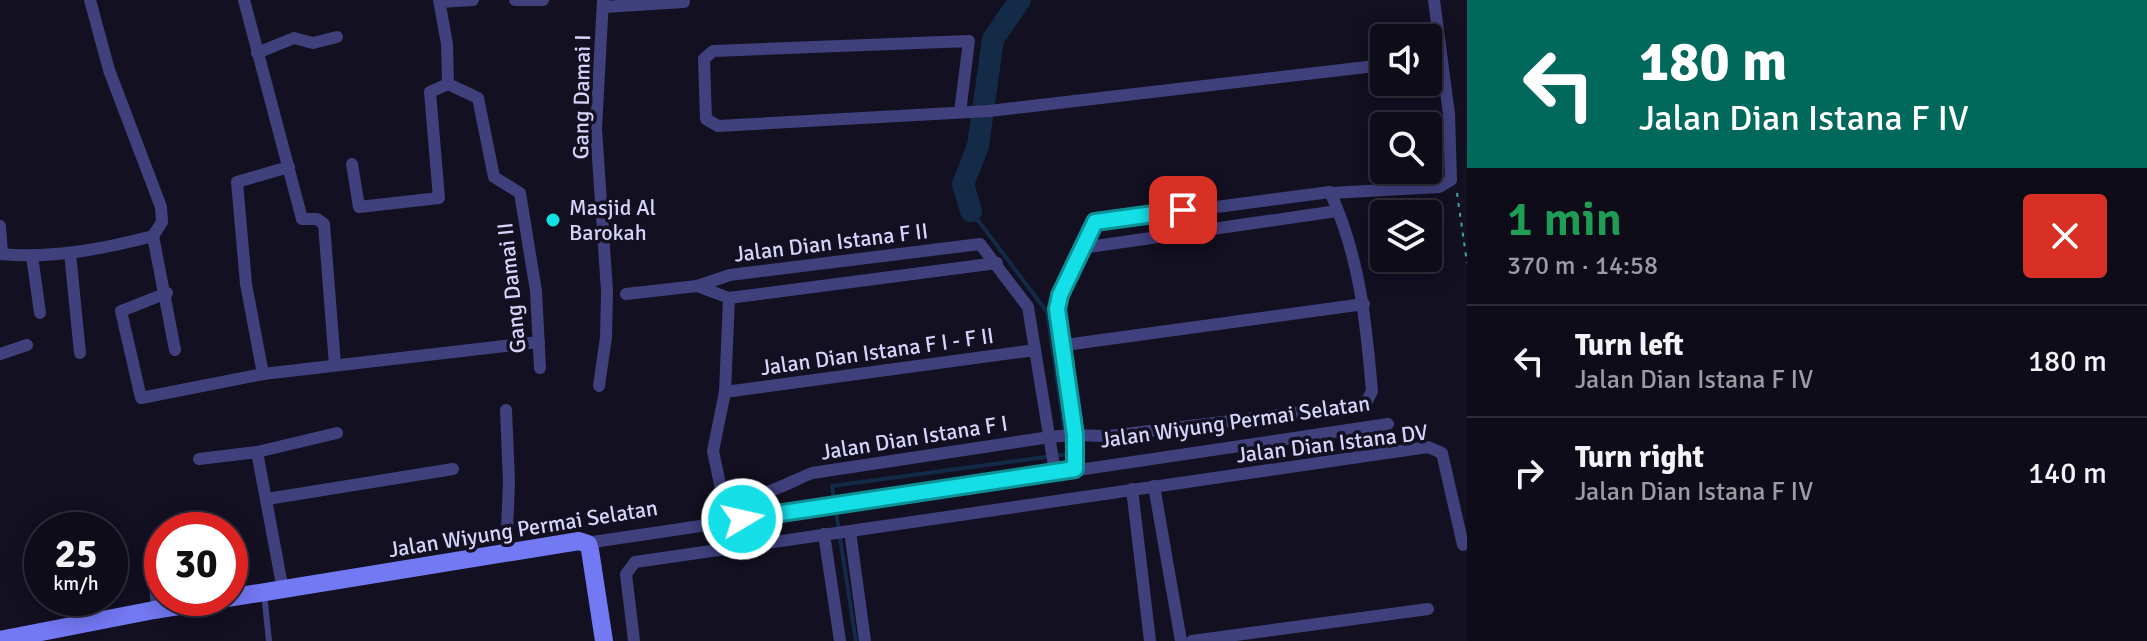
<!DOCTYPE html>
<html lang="en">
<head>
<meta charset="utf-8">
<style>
	:root { --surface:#0e0c19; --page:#1c1a26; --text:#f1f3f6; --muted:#9b9ba2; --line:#2e2c38 }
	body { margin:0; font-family:Signika,sans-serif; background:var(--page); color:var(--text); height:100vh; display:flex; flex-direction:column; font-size:30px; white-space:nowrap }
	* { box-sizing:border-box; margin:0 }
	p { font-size:26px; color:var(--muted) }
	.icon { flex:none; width:44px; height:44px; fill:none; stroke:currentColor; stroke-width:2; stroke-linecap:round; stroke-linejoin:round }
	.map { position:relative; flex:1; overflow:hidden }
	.drawer { display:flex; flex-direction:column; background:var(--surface); width:680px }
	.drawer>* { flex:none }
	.hud { background:#00695c; color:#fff; overflow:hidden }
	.tools { position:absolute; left:1370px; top:24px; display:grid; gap:16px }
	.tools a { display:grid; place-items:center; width:72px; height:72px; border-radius:8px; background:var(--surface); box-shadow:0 4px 20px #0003,0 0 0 2px var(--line); font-size:40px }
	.speed { position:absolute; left:24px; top:512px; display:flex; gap:16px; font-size:40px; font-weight:700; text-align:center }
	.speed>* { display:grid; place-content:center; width:104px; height:104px; border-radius:50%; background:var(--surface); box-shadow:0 4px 20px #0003,0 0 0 2px var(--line); line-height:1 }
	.speed small { font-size:20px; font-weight:400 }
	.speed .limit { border:12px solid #d22; background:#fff; color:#111 }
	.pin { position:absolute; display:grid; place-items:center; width:68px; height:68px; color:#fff; margin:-34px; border-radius:16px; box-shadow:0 4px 12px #0006 }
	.me { position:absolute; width:88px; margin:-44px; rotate:81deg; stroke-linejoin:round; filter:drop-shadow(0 0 6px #0008) }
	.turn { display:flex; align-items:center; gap:28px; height:168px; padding:0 40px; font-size:36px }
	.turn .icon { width:104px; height:104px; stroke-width:2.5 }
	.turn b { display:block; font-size:56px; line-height:68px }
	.round { display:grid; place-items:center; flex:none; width:84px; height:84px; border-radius:8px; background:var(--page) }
	.head { display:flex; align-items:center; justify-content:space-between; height:136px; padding:0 40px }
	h1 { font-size:48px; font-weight:600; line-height:60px; color:#1e9e55 }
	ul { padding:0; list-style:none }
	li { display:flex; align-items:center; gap:24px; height:112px; padding:0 40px; border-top:2px solid var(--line) }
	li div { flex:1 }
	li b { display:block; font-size:30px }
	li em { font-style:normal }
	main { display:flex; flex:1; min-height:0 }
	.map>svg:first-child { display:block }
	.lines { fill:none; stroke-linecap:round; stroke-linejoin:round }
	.stream { stroke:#142b47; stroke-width:4 }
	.river { stroke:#142b47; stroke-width:22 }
	.path { stroke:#39aa9c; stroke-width:2; stroke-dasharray:4 6; stroke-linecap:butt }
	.lane { stroke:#3f407c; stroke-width:6 }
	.street { stroke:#3f407c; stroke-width:12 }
	.secondary { stroke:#7378f3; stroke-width:18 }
	.route-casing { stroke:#0d9196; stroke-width:20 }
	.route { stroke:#14dfe7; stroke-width:14 }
	.poi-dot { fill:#14dfe7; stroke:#121021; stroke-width:3 }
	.labels { text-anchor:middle; stroke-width:7; stroke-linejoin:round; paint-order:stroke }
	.street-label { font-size:22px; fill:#d6d4fb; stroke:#121021 }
	.poi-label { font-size:22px; fill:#d6d4fb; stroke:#121021; text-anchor:start }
</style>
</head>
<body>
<main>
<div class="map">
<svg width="1467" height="641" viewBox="0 0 1467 641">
	<rect width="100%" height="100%" fill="#121021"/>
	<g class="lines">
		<!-- stream -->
		<polyline class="stream" points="856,641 832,486 1068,454 1047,312 971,211"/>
		<!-- river -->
		<polyline class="river" points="971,211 963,184 978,146 993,39 1020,0"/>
		<!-- path -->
		<polyline class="path" points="1457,193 1467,263"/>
		<!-- lane -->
		<g class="lane">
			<polyline points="150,560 154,608"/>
			<polyline points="264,593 269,641"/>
		</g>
		<!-- street -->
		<g class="street">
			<polyline points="90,0 109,70 161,207 162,222 153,236 175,350"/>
			<polyline points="244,0 302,219 317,219 324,224 335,365"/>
			<polyline points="439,0 447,44 448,84 478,98 494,177 520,193 536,291 540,368"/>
			<polyline points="515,0 543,0"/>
			<polyline points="440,2 473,0"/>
			<polyline points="604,7 684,2"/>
			<polyline points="257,53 294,38 313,43 337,37"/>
			<polyline points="960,112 969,41 713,51 704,59 706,119 718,126 989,111 1384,65"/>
			<polyline points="352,164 359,207 439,198 430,92 448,84"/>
			<polyline points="1331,193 1439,187 1451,180 1449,114 1434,0"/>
			<polyline points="0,226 2,254"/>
			<polyline points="1082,248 1337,211"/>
			<polyline points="70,253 80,353"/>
			<path d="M 0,254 C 52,259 103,249 153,236"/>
			<polyline points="32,256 40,313"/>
			<polyline points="697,286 729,298 997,263"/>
			<polyline points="167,293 121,311 141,398 263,374 539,342"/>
			<polyline points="626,294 697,286 730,275 980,244 1028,307 1055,472"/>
			<path d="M 729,298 L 725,392 L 713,451 L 721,489 C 748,509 786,483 812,473 L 1050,437 L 1072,435 C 1084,435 1097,436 1109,436 L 1358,405 L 1367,401 L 1372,391 C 1366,322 1360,257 1330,192 L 1095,223 L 1057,302 L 1075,435 L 1075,469"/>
			<polyline points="1065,345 1364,304"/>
			<polyline points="0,354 27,345"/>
			<polyline points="263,374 246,284 237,182 289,167"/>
			<polyline points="599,386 606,337 607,291 596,129 603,0"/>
			<polyline points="725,392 1035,350"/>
			<polyline points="199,459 257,452"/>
			<polyline points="1154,486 1181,641"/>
			<polyline points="1132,489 1150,641"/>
			<polyline points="267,499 453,469"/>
			<polyline points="824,534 840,641"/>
			<polyline points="586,543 1388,424"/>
			<polyline points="506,553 509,482 506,410"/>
			<polyline points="283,590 257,452 337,433"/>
			<polyline points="634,641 626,574 635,562 850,531"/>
			<polyline points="865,641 850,531 1428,447 1442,453 1463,545"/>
			<polyline points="1192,641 1428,609"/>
		</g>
		<!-- secondary -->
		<polyline class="secondary" points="0,640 154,610 579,541 588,544 590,550 604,641"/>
	</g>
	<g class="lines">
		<defs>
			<polyline id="route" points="742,519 1075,469 1075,435 1057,309 1060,295 1095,222 1183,210"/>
		</defs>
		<!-- route casing -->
		<use href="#route" class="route-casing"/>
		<!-- route -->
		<use href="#route" class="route"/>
	</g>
	<!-- markers -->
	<circle class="poi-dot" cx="553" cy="220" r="8"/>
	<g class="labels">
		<!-- street labels -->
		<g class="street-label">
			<text transform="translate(581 97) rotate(-89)" y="8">Gang Damai I</text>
			<text transform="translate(831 242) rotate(-7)" y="8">Jalan Dian Istana F II</text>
			<text transform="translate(511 288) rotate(-96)" y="8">Gang Damai II</text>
			<text transform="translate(877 351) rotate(-8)" y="8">Jalan Dian Istana F I - F II</text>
			<text transform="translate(1235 421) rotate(-8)" y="8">Jalan Wiyung Permai Selatan</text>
			<text transform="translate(914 437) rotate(-9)" y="8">Jalan Dian Istana F I</text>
			<text transform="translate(1332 443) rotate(-7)" y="8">Jalan Dian Istana DV</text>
			<text transform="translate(523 528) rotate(-9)" y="8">Jalan Wiyung Permai Selatan</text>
		</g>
		<!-- poi labels -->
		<g class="poi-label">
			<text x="569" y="215">Masjid Al<tspan x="569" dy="25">Barokah</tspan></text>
		</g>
	</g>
</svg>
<div class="tools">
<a><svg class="icon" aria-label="sound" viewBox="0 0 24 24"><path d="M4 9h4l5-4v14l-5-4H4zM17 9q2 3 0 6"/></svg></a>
<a><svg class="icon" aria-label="search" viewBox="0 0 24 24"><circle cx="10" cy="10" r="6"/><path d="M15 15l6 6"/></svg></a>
<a><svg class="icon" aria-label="layers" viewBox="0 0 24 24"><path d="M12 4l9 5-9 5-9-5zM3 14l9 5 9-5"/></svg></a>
</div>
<div class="speed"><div>25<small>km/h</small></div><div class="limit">30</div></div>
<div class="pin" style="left:1183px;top:210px;background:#d93025"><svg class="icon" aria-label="arrive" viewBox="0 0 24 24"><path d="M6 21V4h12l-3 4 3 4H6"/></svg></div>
<svg class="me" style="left:742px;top:519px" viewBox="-20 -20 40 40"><circle r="17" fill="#14dfe7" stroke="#fff" stroke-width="3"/><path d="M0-11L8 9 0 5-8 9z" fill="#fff"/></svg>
</div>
<section class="drawer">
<div class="hud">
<div class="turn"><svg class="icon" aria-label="left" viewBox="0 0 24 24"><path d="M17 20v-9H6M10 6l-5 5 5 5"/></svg><div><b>180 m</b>Jalan Dian Istana F IV</div></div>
</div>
<div class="head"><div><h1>1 min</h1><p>370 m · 14:58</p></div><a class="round" style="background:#d93025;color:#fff"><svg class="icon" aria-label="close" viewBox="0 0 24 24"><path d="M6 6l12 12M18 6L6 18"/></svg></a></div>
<ul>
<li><svg class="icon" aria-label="left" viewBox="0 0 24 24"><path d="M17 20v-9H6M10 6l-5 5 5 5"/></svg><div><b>Turn left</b><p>Jalan Dian Istana F IV</p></div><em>180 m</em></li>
<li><svg class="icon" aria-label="right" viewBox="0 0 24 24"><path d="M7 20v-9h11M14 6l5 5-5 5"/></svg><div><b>Turn right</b><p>Jalan Dian Istana F IV</p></div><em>140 m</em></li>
</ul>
</section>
</main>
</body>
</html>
